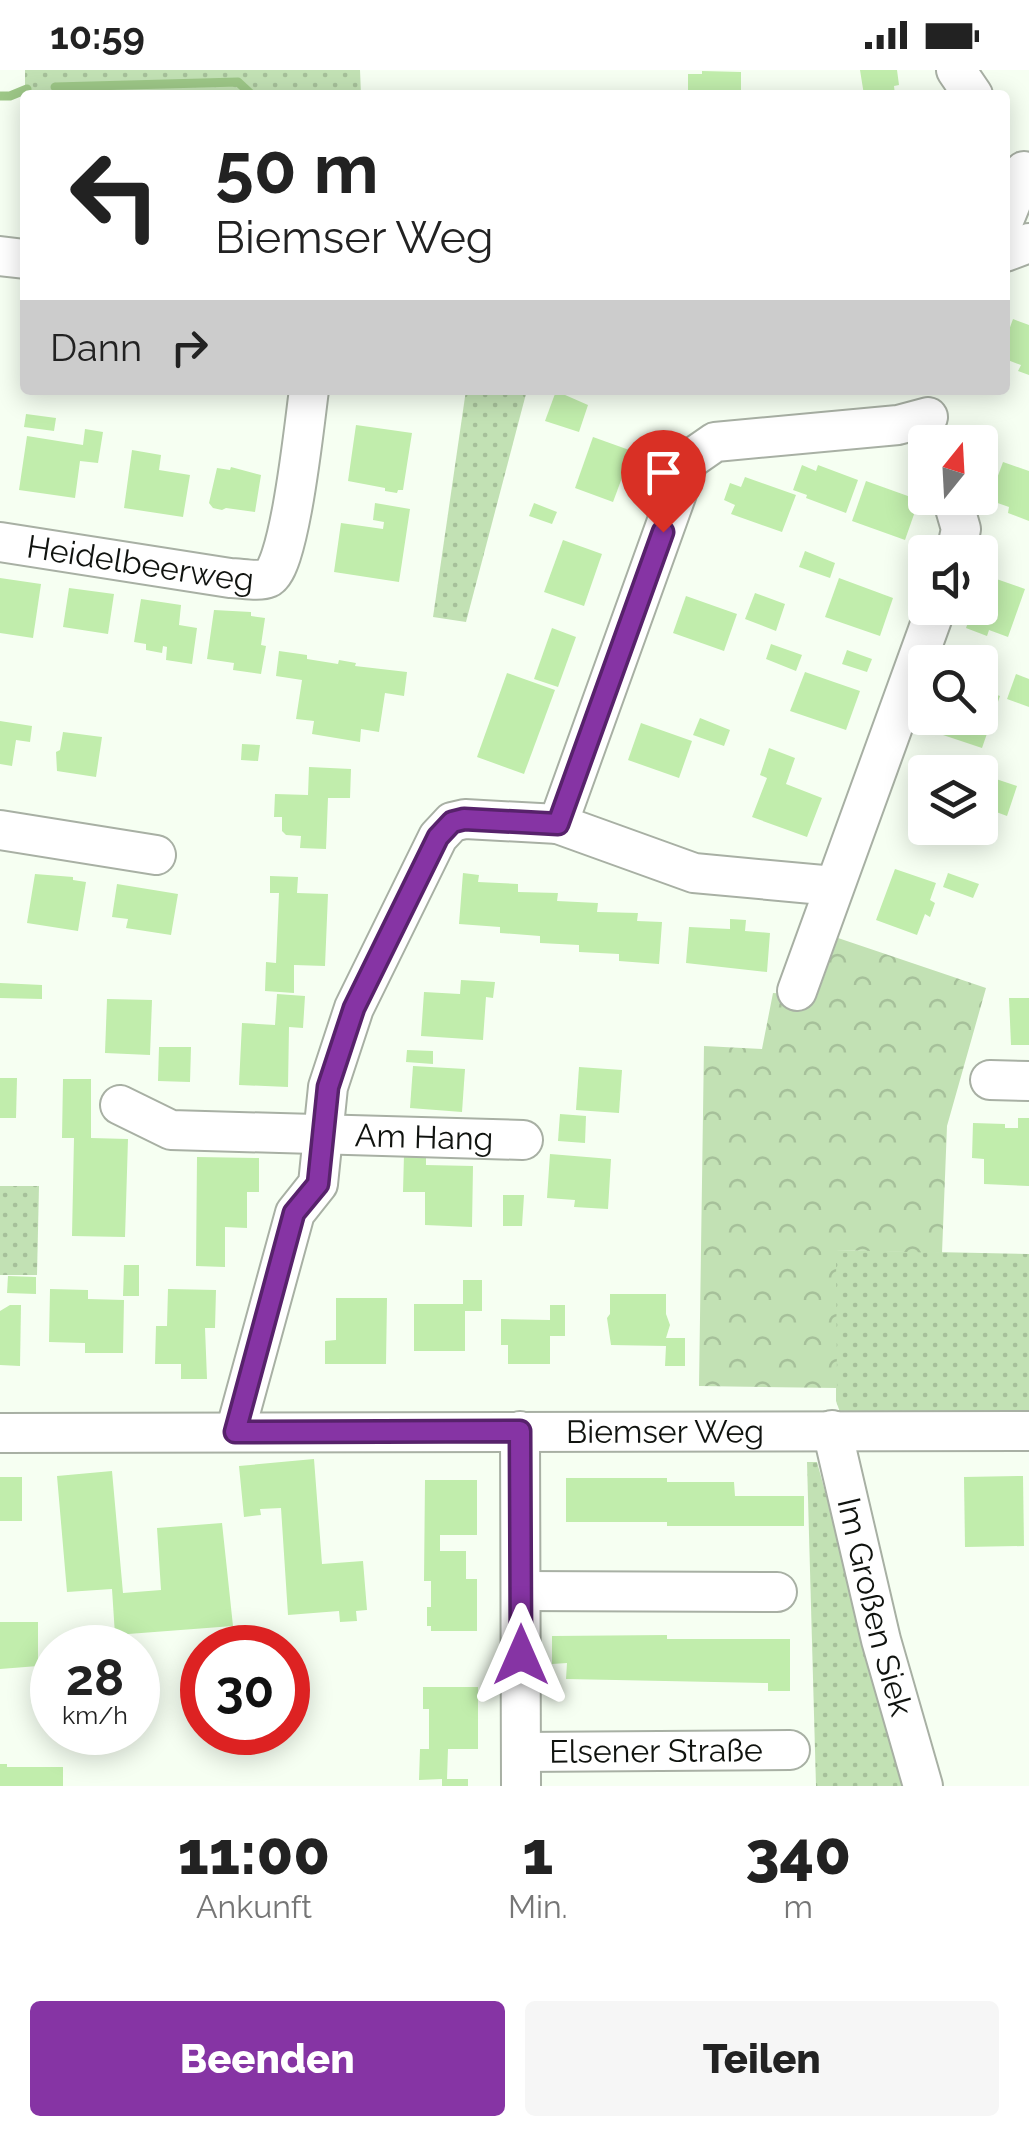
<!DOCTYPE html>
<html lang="de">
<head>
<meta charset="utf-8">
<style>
	:root { --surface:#fff; --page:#f6f6f6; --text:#222; --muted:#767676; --accent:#8634a4 }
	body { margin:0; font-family:Raleway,sans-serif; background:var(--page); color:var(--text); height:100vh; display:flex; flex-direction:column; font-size:38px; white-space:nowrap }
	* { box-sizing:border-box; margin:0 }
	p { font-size:32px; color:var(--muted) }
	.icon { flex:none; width:55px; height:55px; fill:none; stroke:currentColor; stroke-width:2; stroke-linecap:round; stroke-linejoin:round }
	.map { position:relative; height:1716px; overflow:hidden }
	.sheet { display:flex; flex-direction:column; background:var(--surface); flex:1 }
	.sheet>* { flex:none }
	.guide { position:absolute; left:20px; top:20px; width:990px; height:305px; border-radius:10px; box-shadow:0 5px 25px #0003; background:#fff; color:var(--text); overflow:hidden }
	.needle { width:65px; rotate:18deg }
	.tools { position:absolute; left:908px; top:355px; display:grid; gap:20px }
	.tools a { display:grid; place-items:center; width:90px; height:90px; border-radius:10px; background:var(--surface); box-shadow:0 5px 25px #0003; font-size:50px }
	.speed { position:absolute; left:30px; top:1555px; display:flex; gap:20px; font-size:50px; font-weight:700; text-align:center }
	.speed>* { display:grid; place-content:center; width:130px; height:130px; border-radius:50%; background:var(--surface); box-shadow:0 5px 25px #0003; line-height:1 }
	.speed small { font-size:25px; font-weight:400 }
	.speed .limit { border:15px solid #d22; background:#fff; color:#111 }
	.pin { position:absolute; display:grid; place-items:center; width:85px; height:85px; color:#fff; margin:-102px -42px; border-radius:50% 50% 50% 0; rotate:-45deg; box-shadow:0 0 10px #0007 }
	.pin .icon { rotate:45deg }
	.me { position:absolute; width:110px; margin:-55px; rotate:0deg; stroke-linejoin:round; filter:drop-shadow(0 0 8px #0008) }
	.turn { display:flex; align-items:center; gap:35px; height:210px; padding:0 30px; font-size:45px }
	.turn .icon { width:130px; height:130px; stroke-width:2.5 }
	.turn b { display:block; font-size:70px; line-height:85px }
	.then { display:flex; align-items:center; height:95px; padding:0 30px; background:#0003; gap:20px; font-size:38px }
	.eta { display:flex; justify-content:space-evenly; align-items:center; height:170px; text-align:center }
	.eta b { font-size:60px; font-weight:800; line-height:70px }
	.action { display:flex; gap:20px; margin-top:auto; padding:20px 30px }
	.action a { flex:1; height:115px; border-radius:10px; background:var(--accent); color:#fff; font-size:40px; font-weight:800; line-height:115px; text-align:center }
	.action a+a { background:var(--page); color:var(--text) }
	.status { display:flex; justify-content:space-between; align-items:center; height:70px; padding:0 50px; background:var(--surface); direction:ltr }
	.status svg { height:28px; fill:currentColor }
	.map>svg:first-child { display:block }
	.grass { fill:url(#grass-dots) }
	.park { fill:url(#park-crowns) }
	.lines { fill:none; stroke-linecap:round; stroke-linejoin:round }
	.stream { stroke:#9dc787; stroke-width:9 }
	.building { fill:#c1edac }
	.minor-casing { stroke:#a8b0a4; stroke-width:42 }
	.minor { stroke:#fff; stroke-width:38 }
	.route-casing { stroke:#57226b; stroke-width:25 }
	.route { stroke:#8634a4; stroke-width:18 }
	.labels { text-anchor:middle; stroke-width:8; stroke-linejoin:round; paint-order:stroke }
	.street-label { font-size:32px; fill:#10130f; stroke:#fff }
</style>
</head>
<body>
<div class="status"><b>10:59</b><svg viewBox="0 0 49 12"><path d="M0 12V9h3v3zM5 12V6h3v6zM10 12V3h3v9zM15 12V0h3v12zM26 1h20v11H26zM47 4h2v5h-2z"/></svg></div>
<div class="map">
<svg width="1029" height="1716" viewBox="0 0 1029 1716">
	<defs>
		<pattern id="grass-dots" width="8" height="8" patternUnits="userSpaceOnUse" patternTransform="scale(2.5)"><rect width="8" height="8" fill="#c2e1b4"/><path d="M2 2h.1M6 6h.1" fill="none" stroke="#a6c09a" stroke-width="1.8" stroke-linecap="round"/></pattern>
		<pattern id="park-crowns" width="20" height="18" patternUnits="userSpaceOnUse" patternTransform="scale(2.5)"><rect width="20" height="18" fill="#c2e1b4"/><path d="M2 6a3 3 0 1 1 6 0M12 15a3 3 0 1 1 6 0" fill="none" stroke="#a6c09a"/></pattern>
	</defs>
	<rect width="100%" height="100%" fill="#f6fff2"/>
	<!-- grass -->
	<g class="grass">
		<polygon points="25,0 360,0 361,25 25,25 25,30"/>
		<polygon points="466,320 527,320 466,552 433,547"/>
		<polygon points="0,1116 39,1116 37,1205 0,1205"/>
		<polygon points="836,1180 1029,1184 1029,1347 841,1345 836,1331"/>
		<polygon points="807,1392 817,1392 906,1716 816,1716"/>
	</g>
	<!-- park -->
	<polygon class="park" points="838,868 986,918 947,1056 942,1183 836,1180 837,1318 699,1316 704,976 762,979 773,923 817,926"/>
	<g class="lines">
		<!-- stream -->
		<g class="stream">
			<polyline points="55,17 238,12 252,25"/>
			<polyline points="0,26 10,26 27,19"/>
		</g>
	</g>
	<!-- building -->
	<g class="building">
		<polygon points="860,0 897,0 899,15 894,16 895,25 864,25"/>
		<polygon points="702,1 741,2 741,25 688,25 688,4 702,4"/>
		<polygon points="1013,249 1029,255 1029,305 1018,301 1021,295 1005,289 1005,271"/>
		<polygon points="556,321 588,335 579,362 545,351"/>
		<polygon points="26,344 56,348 54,361 24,357"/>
		<polygon points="356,355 412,363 403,420 398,420 397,423 385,421 385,418 348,411"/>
		<polygon points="85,359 103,362 98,393 80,391 75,428 19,420 27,366 83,375"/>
		<polygon points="593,367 632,381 613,432 575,418"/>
		<polygon points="132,380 161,385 159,400 190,405 183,447 124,438"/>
		<polygon points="1003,392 1029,401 1029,451 1008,443 1009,437 989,430"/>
		<polygon points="802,395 816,401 818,395 858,410 846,443 806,428 807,425 793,420"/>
		<polygon points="231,397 261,405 255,442 226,438 222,440 213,438 209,433 217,398 230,400"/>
		<polygon points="745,407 796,425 782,462 731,444 735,435 724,430 730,413 741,417"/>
		<polygon points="866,411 919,430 905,470 852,451"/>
		<polygon points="375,433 410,439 399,512 334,502 341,453 383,459 384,452 373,450"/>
		<polygon points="534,433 557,442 552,454 529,446"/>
		<polygon points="563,470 602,484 584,536 544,522"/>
		<polygon points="805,481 835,493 830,508 799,497"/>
		<polygon points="985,505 1025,519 1008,567 989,560 987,566 966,558 973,538 980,538 980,519"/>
		<polygon points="0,508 41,514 33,568 0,563"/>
		<polygon points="839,508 893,528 880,566 825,547"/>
		<polygon points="69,518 114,524 108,564 63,557"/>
		<polygon points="755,523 785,534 776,561 745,549"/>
		<polygon points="686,526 737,544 724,581 673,563"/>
		<polygon points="141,529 181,535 179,555 197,558 192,594 166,590 167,577 163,576 162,583 146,580 146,574 134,572"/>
		<polygon points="214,540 251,542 251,546 265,548 261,575 266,576 261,604 233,600 234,593 207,589"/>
		<polygon points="552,558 576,567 558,617 534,609"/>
		<polygon points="771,574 802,585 796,601 766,589"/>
		<polygon points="847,580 872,589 867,602 842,594"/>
		<polygon points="279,581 307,585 307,589 338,594 339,590 356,593 355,596 407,602 404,626 385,623 379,662 361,659 360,672 312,664 314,651 296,649 302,610 276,606"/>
		<polygon points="805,602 860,621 846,660 790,641"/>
		<polygon points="507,603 555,620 524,704 477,687"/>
		<polygon points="1016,604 1029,609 1029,637 1007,629"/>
		<polygon points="980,619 1000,626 982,678 940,664 946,648 980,648"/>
		<polygon points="700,648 730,660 724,676 693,665"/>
		<polygon points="0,651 32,656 30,672 16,670 12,696 0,694"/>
		<polygon points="641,653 692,671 679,708 628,690"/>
		<polygon points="63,662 102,667 96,707 57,701 56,682 60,680"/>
		<polygon points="242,674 260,675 258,691 241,690"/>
		<polygon points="769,678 795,688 786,714 822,728 807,767 752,747 767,708 760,705"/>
		<polygon points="309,697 351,699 350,728 328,728 326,779 300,778 301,766 286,765 282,761 282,747 274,747 275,724 308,725"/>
		<polygon points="990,707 1017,716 1007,746 980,736"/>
		<polygon points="925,714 925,758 950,758 945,772 908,759"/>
		<polygon points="895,799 936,813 930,830 935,833 930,847 925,844 917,865 876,850"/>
		<polygon points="463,803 479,805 478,812 518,814 518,822 558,823 557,831 598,833 597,842 638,843 637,851 662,852 659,894 619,891 619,884 579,882 579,875 540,873 540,866 500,863 500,857 459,854"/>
		<polygon points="948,803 979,814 973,828 943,817"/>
		<polygon points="35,804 73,807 73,810 86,812 78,861 27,853"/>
		<polygon points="270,806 298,807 297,823 328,824 325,896 294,895 294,923 265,921 266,892 276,893 279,823 270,823"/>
		<polygon points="117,814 178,824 171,865 126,858 128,849 112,847"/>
		<polygon points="730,849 746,850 745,861 770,863 767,902 686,893 689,857 730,859"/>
		<polygon points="461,910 495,912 493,928 486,927 483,970 421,966 424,922 460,924"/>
		<polygon points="0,913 42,915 42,929 0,928"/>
		<polygon points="277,924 305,926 303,958 289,957 288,1017 239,1015 242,953 275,955"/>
		<polygon points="1009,928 1029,928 1029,975 1011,975"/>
		<polygon points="107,929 152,930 150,985 105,983"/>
		<polygon points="159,977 191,977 190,1012 158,1011"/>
		<polygon points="407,980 433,981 433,994 406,992"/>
		<polygon points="413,996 465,999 462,1042 410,1038"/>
		<polygon points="579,997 622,1000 619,1043 576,1040"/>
		<polygon points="0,1008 17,1008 16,1048 0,1048"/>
		<polygon points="63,1009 91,1009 91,1068 128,1069 125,1167 72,1166 74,1068 62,1068"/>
		<polygon points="560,1044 586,1046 585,1073 558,1071"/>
		<polygon points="1018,1048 1029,1048 1029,1116 984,1114 984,1089 972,1088 973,1053 1005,1054 1005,1058 1018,1058"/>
		<polygon points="404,1084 426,1084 426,1095 473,1096 472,1157 425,1155 425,1122 403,1122"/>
		<polygon points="550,1084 611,1089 608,1139 574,1137 575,1130 547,1128"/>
		<polygon points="197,1087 259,1088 259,1122 247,1122 247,1158 225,1157 225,1197 196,1196"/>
		<polygon points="503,1125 524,1125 522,1156 503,1156"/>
		<polygon points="124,1195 139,1195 139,1226 123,1226"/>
		<polygon points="8,1206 36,1207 36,1224 7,1223"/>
		<polygon points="463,1210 482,1210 482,1241 465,1241 465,1281 414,1281 414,1234 463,1234"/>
		<polygon points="50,1219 88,1220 88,1229 124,1230 123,1283 85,1283 85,1273 49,1272"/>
		<polygon points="168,1219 216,1220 215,1258 205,1258 207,1309 181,1309 181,1294 155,1294 156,1256 167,1256"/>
		<polygon points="610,1224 666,1224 666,1244 670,1255 666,1268 685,1268 685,1296 665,1296 666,1276 611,1275 607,1248 610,1244"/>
		<polygon points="336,1228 387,1228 386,1294 325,1294 325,1271 336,1270"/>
		<polygon points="10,1235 21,1235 20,1296 0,1295 0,1241"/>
		<polygon points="550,1235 565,1235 565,1266 550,1266 550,1294 508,1294 508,1275 501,1275 501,1249 550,1250"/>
		<polygon points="314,1389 322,1494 363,1491 367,1540 356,1541 357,1551 340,1552 339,1541 288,1545 281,1438 260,1439 261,1445 244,1447 239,1396"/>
		<polygon points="112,1401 123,1523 161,1520 157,1458 222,1453 233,1556 115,1565 112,1519 67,1522 57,1406"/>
		<polygon points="1023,1406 1024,1476 965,1477 964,1407"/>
		<rect x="0" y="1407" width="22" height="44"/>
		<polygon points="566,1408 667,1408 667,1412 734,1412 735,1426 804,1426 804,1456 667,1456 667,1452 566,1452"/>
		<polygon points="425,1410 477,1410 477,1465 440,1465 440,1481 466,1481 466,1509 477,1509 477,1561 431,1561 431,1556 427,1556 427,1537 431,1537 431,1511 424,1511"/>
		<polygon points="0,1552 38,1552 38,1596 0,1599"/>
		<polygon points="667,1565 667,1569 790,1569 790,1621 768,1621 768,1613 566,1609 567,1593 552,1594 552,1566"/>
		<polygon points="423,1617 478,1617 478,1679 448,1679 447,1709 468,1709 468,1716 442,1716 442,1709 419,1710 420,1679 429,1679 429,1639 423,1639"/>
		<polygon points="0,1694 7,1694 7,1697 63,1697 63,1716 0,1716"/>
	</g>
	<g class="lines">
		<defs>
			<g id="minor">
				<polyline points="956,0 973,25"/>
				<polyline points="1005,148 1024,101"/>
				<polyline points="1005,182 1029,173"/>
				<polyline points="0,186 25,189"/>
				<polyline points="952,428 961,459 956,482"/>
				<path id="s1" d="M 0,472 L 230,508 C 241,508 259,512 268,508 C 290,499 305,348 309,320"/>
				<polyline points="558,754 694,803 834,816"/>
				<polyline points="0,760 156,785"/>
				<polyline points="797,921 936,538"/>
				<polyline points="990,1010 1029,1011"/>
				<path id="s2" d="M 120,1035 L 171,1060 L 523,1070"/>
				<path id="s3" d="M 832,1360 L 881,1570 L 923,1716"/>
				<polyline points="520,1361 521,1716"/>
				<polyline points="235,1362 295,1143 318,1114 328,1017 354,938 438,767 452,752 465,749 558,754 689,390 715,372 898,355 928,347"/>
				<path id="s4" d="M 0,1363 L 1029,1361"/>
				<polyline points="521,1521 777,1522"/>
				<path id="s5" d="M 521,1682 L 790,1680"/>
			</g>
		</defs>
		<!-- minor casing -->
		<use href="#minor" class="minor-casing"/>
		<!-- minor -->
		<use href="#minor" class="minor"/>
	</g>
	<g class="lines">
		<defs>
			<polyline id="route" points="521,1585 520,1361 235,1362 294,1143 318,1114 328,1017 354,938 438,767 452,752 464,749 558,754 663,462"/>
		</defs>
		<!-- route casing -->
		<use href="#route" class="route-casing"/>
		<!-- route -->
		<use href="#route" class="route"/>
	</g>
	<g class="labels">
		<!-- street labels -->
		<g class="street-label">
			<text dy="11" stroke="none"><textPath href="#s1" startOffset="142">Heidelbeerweg</textPath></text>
			<text dy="11" stroke="none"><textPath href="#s2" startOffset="310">Am Hang</textPath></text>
			<text dy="11" stroke="none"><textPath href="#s4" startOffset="665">Biemser Weg</textPath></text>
			<text dy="11" stroke="none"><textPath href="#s3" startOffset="182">Im Großen Siek</textPath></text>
			<text dy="11" stroke="none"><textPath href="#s5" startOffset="135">Elsener Straße</textPath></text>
		</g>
	</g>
</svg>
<div class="tools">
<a><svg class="needle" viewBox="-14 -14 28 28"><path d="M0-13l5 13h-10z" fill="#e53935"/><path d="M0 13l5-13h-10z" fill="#767676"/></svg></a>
<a><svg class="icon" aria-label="sound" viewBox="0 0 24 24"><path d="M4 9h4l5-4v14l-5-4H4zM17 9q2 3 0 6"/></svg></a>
<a><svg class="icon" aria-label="search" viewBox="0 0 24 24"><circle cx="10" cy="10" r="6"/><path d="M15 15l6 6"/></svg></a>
<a><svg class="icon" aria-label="layers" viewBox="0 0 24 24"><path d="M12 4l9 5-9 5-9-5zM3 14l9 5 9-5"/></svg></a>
</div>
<div class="speed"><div>28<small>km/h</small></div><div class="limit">30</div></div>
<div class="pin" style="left:663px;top:462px;background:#d93025"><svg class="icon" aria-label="arrive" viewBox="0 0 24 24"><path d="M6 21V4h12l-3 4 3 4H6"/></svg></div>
<svg class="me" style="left:521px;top:1585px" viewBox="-20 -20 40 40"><path d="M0-17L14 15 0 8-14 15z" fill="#8634a4" stroke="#fff" stroke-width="4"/></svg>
<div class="guide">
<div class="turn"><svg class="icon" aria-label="left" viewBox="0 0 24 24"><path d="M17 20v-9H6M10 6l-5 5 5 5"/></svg><div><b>50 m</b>Biemser Weg</div></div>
<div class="then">Dann<svg class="icon" aria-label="right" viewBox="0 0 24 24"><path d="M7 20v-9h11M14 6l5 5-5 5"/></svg></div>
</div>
</div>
<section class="sheet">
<div class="eta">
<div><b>11:00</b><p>Ankunft</p></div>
<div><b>1</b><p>Min.</p></div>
<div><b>340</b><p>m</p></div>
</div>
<div class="action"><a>Beenden</a><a>Teilen</a></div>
</section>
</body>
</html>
